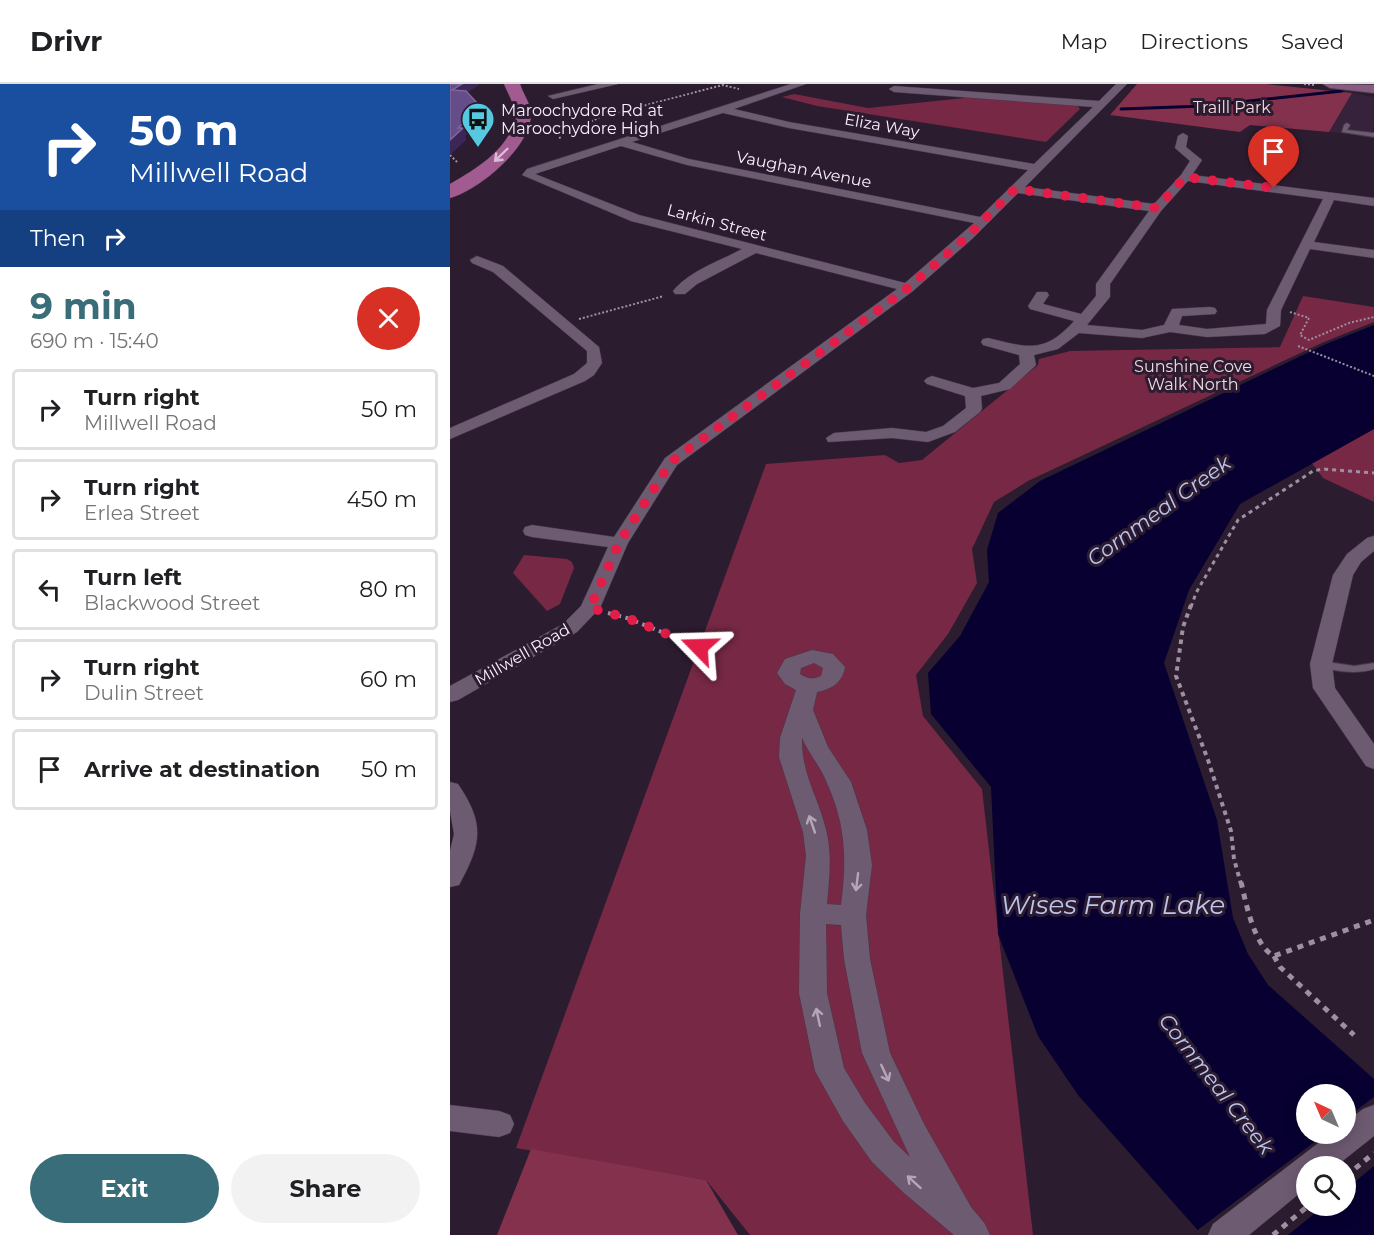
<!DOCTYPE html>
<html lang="en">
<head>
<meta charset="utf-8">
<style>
	:root { --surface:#fff; --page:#f2f2f2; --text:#202124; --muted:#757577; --line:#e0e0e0; --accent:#386d79 }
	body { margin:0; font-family:Montserrat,sans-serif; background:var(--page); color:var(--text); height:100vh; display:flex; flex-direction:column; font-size:22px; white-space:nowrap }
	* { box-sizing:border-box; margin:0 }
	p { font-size:20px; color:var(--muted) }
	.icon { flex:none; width:33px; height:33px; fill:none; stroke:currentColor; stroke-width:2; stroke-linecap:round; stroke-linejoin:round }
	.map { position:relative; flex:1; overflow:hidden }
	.details { display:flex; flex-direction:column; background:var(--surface); width:450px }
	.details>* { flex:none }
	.guide { background:#1a4fa0; color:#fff; overflow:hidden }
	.needle { width:39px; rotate:316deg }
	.buttons { position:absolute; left:846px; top:1000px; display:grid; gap:12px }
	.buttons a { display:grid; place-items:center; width:60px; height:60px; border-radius:50%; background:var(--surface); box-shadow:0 3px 15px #0003; font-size:30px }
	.pin { position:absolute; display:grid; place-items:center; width:51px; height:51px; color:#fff; margin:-62px -26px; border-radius:50% 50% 50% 0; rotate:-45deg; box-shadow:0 0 6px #0007 }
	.pin .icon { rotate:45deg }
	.me { position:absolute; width:66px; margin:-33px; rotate:292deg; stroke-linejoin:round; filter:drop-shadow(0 0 4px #0008) }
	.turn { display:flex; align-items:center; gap:21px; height:126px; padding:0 30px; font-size:27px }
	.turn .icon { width:78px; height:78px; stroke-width:2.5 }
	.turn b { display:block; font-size:42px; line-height:51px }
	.then { display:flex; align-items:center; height:57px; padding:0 30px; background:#0003; gap:12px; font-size:22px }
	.round { display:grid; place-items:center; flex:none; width:63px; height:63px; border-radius:32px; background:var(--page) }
	.headline { display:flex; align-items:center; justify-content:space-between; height:102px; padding:0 30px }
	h1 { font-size:36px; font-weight:700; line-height:45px; color:var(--accent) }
	.cta { display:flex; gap:12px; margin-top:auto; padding:12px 30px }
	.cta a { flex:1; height:69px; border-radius:36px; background:var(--accent); color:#fff; font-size:24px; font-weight:700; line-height:69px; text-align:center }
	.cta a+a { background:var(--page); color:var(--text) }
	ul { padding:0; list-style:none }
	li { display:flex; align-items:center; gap:18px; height:81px; margin:0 12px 9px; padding:0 18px; border:3px solid var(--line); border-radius:6px }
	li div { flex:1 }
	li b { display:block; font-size:22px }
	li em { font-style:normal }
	header { display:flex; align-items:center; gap:36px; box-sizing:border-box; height:84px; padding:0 30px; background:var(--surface); border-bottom:2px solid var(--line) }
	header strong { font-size:28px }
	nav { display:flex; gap:33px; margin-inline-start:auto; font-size:21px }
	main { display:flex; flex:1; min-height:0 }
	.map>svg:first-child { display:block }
	.built { fill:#37223c }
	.green { fill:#762844 }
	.forest { fill:#83314d }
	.water { fill:#070031; fill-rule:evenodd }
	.pier { fill:#2c1c30 }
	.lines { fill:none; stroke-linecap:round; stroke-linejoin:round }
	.stream { stroke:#070031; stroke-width:3 }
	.service-casing { stroke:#47394a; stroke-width:2 }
	.minor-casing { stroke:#47394a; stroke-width:1 }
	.secondary-casing { stroke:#47394a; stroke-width:2 }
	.primary-casing { stroke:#47394a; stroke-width:1 }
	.path-far3 { stroke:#9d90a0; stroke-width:2; stroke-dasharray:2 2; stroke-linecap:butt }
	.path-far2 { stroke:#9d90a0; stroke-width:3; stroke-dasharray:4 4; stroke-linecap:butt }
	.path-far1 { stroke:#9d90a0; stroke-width:4; stroke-dasharray:4.5 4.5; stroke-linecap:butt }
	.path { stroke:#9d90a0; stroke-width:5; stroke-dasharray:6 6; stroke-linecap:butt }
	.service { fill:#6d5b72; fill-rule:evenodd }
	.minor { fill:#6d5b72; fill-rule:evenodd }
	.secondary { fill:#885b81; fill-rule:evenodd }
	.primary { fill:#a25b91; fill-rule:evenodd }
	.shaded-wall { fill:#3c2658 }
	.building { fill:#654d8a; stroke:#7d679c; stroke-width:1.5 }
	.oneway { stroke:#dbbcd7 }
	.oneway2 { stroke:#b4a6b8 }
	.route { stroke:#e11d48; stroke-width:10; stroke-dasharray:0 18 }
	.labels { text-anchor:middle; stroke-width:6; stroke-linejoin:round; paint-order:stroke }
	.far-park-label { font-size:16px; fill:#f2d9df; stroke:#2c1c30 }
	.far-poi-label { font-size:16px; fill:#faf0fd; stroke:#2c1c30; text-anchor:start }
	.far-street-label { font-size:16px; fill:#faf0fd; stroke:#2c1c30 }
	.water-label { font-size:21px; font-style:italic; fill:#bdc4ed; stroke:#2c1c30 }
	.near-water-label { font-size:26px; font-style:italic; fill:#bdc4ed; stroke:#2c1c30 }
</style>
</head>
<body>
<header>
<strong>Drivr</strong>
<nav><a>Map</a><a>Directions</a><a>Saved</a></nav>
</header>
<main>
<section class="details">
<div class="guide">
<div class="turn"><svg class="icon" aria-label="right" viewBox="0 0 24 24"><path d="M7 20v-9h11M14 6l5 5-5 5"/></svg><div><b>50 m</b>Millwell Road</div></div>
<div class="then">Then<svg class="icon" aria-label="right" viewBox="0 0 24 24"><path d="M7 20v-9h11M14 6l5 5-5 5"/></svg></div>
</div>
<div class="headline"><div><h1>9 min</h1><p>690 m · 15:40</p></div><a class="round" style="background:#d93025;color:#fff"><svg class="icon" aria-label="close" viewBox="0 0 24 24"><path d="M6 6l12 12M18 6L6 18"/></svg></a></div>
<ul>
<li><svg class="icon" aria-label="right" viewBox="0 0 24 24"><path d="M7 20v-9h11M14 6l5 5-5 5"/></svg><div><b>Turn right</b><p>Millwell Road</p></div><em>50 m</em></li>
<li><svg class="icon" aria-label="right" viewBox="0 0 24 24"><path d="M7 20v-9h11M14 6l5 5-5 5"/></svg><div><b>Turn right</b><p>Erlea Street</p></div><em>450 m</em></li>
<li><svg class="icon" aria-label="left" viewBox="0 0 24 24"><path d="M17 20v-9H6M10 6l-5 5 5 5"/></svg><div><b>Turn left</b><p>Blackwood Street</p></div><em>80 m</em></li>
<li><svg class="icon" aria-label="right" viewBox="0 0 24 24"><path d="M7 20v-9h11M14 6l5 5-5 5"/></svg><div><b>Turn right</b><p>Dulin Street</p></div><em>60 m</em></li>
<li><svg class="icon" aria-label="arrive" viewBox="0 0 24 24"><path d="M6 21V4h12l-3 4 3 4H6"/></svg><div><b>Arrive at destination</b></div><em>50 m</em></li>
</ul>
<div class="cta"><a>Exit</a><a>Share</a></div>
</section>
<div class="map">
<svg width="924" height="1151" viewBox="0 0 924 1151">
	<rect width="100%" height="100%" fill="#2c1c30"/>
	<!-- built -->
	<polygon class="built" points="902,9 924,13 923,53 879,48"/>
	<!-- green -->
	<g class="green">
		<polygon points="344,10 418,24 524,13 627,21 630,25 596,58 367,22 332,13"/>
		<polygon points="853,212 924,223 924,238 874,258 578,397 544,418 522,465 527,499 498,550 466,591 473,632 532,705 583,1151 300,1151 256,1096 66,1064 316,380 435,371 449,379 472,376 588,281 589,275 620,267 830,263"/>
		<polygon points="924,345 924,418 873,394 861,378"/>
		<polygon points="74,471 117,475 122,478 124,484 110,520 97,527 63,489"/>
	</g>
	<!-- forest -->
	<g class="forest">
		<polygon points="687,0 816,0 902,9 879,48 800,41 790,48 660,31"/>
		<polygon points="81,1065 256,1096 288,1151 47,1151"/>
	</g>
	<!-- water -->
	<path class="water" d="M 924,241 L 924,345 L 790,420 L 739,506 L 714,579 L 767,736 L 783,834 L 798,870 L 818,901 L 924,995 L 924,1151 L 752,1151 L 628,1011 L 588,952 L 548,850 L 541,703 L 481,630 L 478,589 L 510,552 L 539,498 L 537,466 L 548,429 L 590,397 L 876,260 ZM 856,1011 L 896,1011 L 896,1050 L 856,1050 ZM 856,1083 L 896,1083 L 896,1122 L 856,1122 Z"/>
	<!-- pier -->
	<polygon class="pier" points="924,1013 924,1082 896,1105 896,1083 856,1083 856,1122 874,1122 838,1151 748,1151 745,1148 875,1050 896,1050 896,1034"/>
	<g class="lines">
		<!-- stream -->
		<polyline class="stream" points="671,25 754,22 892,7"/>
		<defs>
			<g id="service">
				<polygon points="897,39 900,41 897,46 924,49 924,53 892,48 894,41"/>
				<path d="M 871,577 L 904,582 L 924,579 L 924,585 C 905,591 886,587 867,582 L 866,580 Z"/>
			</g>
			<g id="minor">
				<polygon points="148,0 168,0 103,15 98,12"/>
				<path d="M 341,0 L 356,0 L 284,25 L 339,38 L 584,80 L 643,23 L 444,8 L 439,5 L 444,2 L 649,17 L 666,0 L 677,0 L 575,103 L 704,120 L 731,91 L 740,77 L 725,64 L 728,52 L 733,49 L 738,52 L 736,63 L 752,76 L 742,91 L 924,114 L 924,122 L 884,116 L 864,158 L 924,166 L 924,174 L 860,165 L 831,226 L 830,242 L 815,250 L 757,253 L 720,248 L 692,254 L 629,249 L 608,265 L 584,271 L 586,281 L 583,284 L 560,305 L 531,312 L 532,325 L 530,328 L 505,348 L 478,358 L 442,354 L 378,358 L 376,354 L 384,349 L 442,344 L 476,348 L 493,342 L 516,324 L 515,312 L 477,300 L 474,297 L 477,294 L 482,292 L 523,304 L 549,299 L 570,280 L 569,271 L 533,261 L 531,258 L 533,255 L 538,254 C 576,263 594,271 624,237 L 580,225 L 578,222 L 587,208 L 597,208 L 599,211 L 593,220 L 631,230 L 646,212 L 646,200 L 699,127 L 568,109 L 522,155 L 463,207 L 227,381 L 178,459 L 150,524 L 127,548 L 8,616 L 0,618 L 0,602 L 113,540 L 131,522 L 158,463 L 82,453 L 75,451 L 73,447 L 75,443 L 82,441 L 164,453 L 215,374 L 447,205 L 306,169 L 247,200 L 235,210 L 225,210 L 223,207 C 239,187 270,177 292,165 L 181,137 L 72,91 L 77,85 ZM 273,29 L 339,44 L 578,86 L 530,133 L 239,75 L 182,58 ZM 171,62 L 237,81 L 524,139 L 455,199 L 189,131 L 85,90 ZM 738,97 L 873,115 L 817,226 L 816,240 L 757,245 L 729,241 L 732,232 L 765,230 L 767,227 L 765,224 L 760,223 L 722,225 L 714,241 L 692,246 L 637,241 L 660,213 L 660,200 L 711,127 Z"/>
				<polygon points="27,172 53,182 149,263 152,279 144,291 135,297 0,355 0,344 124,290 137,279 137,267 43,188 22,179 20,176"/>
				<polygon points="924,452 924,467 911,478 903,491 882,580 885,604 924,660 924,685 916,682 863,604 860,580 883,491 897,470 917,454"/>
				<path d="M 362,566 L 383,570 L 395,583 C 392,599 382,605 367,608 L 363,626 L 378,663 L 401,698 L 417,746 L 422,781 L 416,831 L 420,875 L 440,969 L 474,1040 L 521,1123 L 535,1140 L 540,1151 L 504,1151 L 454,1109 L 422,1078 L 393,1037 L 365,987 L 349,909 L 350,830 L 356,772 L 353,748 L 329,673 L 330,654 L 346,606 L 335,600 L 327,589 L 335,575 ZM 364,579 L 373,584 L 371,592 C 363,596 358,595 350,590 L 351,584 ZM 352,654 C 359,670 371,683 377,699 C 396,741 397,776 391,821 L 377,820 C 379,797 382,773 377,750 C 370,715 351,692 352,654 ZM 376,840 L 391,841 L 394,875 L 412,969 L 460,1073 L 444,1058 L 415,1019 L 394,984 L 377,909 Z"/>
				<path d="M 0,698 L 8,700 C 35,740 32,759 9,801 L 0,803 L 0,767 L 4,750 L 0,727 Z"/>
				<polygon points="0,1021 49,1027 60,1031 64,1040 60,1049 49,1053 0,1047"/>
				<polygon points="924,1021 924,1052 885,1083 856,1083 856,1104 799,1151 758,1151 763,1140 880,1050 896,1050 896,1038 913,1025"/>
			</g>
			<polygon id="secondary" points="873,0 924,1 924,9 880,4"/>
			<path id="primary" d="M 54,0 L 70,0 C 73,10 81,20 81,30 C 81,63 29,106 0,114 L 0,100 C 25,86 63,63 65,31 C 65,20 58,10 54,0 Z"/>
		</defs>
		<!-- service casing -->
		<use href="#service" class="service-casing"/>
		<!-- minor casing -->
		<use href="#minor" class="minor-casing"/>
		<!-- secondary casing -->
		<use href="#secondary" class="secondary-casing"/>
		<!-- primary casing -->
		<use href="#primary" class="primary-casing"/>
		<!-- path-far3 -->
		<g class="path-far3">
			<polyline points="854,0 865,1"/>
			<polyline points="109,54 150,33 273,1 289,5"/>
			<polyline points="0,71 8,79"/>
			<polyline points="840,228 859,234 850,251 859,256 899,239 924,233"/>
			<polyline points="129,235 214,212"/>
			<polyline points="848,262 924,292"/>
		</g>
		<!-- path-far2 -->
		<polyline class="path-far2" points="741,523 746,509 788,436 863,387 873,385 924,389"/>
		<!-- path-far1 -->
		<g class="path-far1">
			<polyline points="741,521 733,543 726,592 758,676 781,747 784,775 791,800"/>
			<polyline points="158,529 177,534 249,563"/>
		</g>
		<!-- path -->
		<g class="path">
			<path d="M 791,798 C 796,819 804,862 824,872 L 924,836"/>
			<polyline points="824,872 830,883 904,951"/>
			<polyline points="896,1092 924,1069"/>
			<polyline points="823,1151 858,1122"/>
		</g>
		<!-- service -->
		<use href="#service" class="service"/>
		<!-- minor -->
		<use href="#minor" class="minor"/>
		<!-- secondary -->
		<use href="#secondary" class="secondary"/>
		<!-- primary -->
		<use href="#primary" class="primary"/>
	</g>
	<!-- shaded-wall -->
	<g class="shaded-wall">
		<polygon points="12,0 29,0 29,1 4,17 2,6"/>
		<polygon points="27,19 30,30 24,43 15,52 16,56 0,71 0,56 8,44"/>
	</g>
	<!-- building -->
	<polygon class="building" points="0,0 12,0 2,6 16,7 27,19 22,31 8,44 13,44 0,56"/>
	<!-- one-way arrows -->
	<defs><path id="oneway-shaft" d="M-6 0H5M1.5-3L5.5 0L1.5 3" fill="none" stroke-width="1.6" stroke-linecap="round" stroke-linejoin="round" transform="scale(1.5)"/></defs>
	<use class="oneway" href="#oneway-shaft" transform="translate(51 71) rotate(136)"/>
	<g class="oneway2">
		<use href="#oneway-shaft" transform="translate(362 740) rotate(-109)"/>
		<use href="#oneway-shaft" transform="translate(407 798) rotate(97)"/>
		<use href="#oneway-shaft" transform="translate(368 933) rotate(-102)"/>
		<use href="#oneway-shaft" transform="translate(435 989) rotate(65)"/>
		<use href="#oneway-shaft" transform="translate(464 1098) rotate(-138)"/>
	</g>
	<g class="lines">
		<!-- route -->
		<polyline class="route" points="249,563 177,534 140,524 169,459 221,378 458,204 518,152 565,105 707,124 735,93 824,104"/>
	</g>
	<!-- icons -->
	<defs>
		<symbol id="bus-pin" viewBox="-11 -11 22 30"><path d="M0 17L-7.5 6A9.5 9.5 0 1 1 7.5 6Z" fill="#56c9e1" stroke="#2c1c30"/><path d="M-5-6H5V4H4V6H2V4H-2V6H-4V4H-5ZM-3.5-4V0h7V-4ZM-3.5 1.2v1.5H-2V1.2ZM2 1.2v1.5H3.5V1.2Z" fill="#111"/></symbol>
	</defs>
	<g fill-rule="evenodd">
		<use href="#bus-pin" x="9" y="16" width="38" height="52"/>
	</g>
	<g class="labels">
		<!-- far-park labels -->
		<g class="far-park-label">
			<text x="782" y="29">Traill Park</text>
			<text x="743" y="288">Sunshine Cove<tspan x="743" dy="18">Walk North</tspan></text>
		</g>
		<!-- far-poi labels -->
		<g class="far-poi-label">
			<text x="51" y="32">Maroochydore Rd at<tspan x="51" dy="18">Maroochydore High</tspan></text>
		</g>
		<!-- far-street labels -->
		<g class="far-street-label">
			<text transform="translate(432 41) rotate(10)" y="6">Eliza Way</text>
			<text transform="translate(354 85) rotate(11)" y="6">Vaughan Avenue</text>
			<text transform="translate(267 138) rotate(15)" y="6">Larkin Street</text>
			<text transform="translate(72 570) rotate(-30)" y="6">Millwell Road</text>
		</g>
		<!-- water labels -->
		<g class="water-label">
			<text transform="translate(709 427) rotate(-36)" y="7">Cornmeal Creek</text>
			<text transform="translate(766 1000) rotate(52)" y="7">Cornmeal Creek</text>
		</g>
		<!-- near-water labels -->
		<g class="near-water-label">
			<text x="663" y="830">Wises Farm Lake</text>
		</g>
	</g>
</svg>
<div class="buttons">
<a><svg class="needle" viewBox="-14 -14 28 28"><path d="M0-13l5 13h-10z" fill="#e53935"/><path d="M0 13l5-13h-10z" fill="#757577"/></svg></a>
<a><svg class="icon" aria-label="search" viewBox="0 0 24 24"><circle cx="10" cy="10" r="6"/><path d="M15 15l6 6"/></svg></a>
</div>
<div class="pin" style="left:824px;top:104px;background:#d93025"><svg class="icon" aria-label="arrive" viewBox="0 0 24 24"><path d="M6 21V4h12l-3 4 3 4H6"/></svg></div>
<svg class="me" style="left:249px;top:563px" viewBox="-20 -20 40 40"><path d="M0-17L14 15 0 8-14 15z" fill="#e11d48" stroke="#fff" stroke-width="4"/></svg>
</div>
</main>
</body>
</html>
